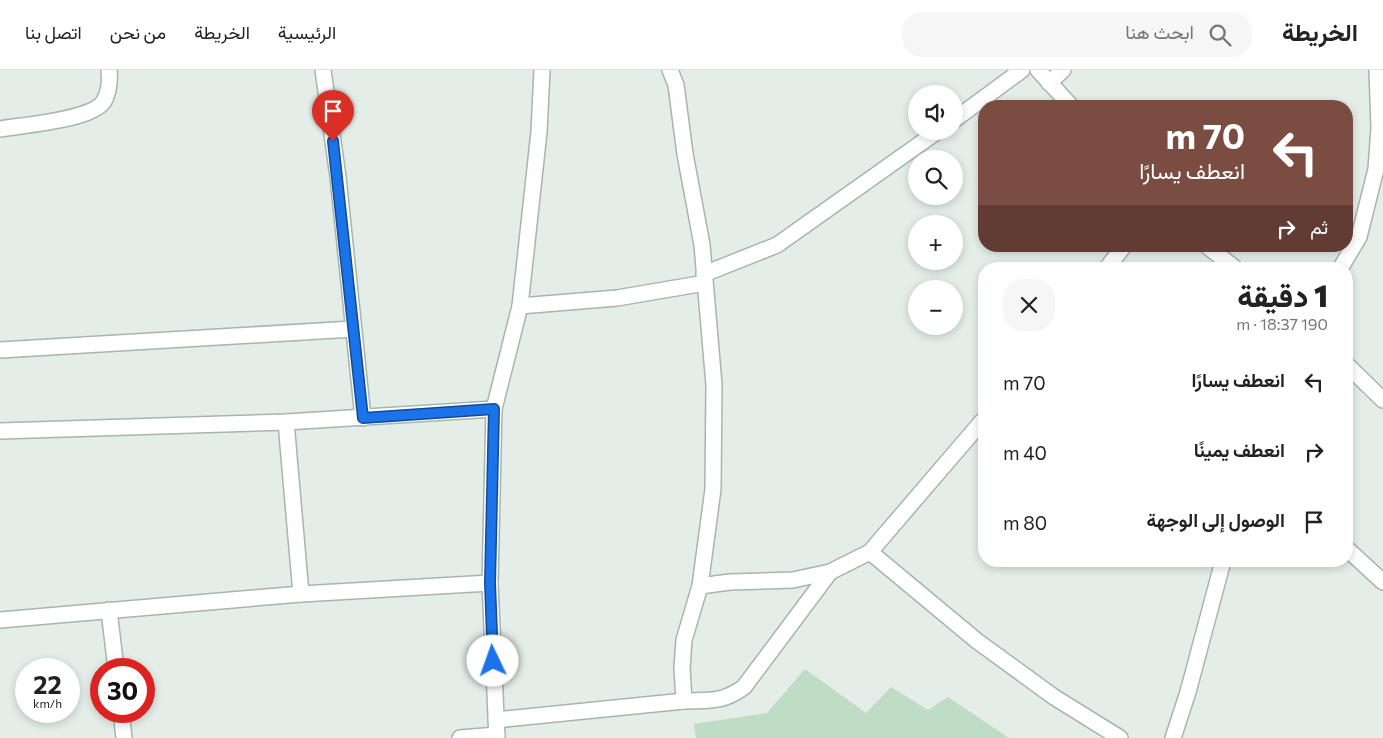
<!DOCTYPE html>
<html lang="ar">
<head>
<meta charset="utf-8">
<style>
	:root { --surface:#fff; --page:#f6f6f6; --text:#222; --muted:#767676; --line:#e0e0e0 }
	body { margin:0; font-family:Commissioner,Vazirmatn,sans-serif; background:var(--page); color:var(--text); direction:rtl; height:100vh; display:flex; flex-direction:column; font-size:19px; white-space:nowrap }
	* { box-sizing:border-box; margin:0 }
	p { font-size:16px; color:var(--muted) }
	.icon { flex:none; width:28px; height:28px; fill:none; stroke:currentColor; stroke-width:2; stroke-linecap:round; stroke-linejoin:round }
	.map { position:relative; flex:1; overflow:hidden; direction:ltr }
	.panel { position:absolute; left:978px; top:192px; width:375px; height:305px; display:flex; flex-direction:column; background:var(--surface); border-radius:20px; box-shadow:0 2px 8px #0003; direction:rtl }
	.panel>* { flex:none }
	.banner { position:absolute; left:978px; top:30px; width:375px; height:152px; border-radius:20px; box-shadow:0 2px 8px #0003; direction:rtl; background:#7b4c41; color:#fff; overflow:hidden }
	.fabs { position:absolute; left:908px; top:15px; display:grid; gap:10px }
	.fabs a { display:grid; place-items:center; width:55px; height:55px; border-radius:50%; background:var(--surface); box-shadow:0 2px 8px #0003; font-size:25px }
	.speed { position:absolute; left:15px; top:588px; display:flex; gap:10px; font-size:25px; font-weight:700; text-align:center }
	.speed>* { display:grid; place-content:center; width:65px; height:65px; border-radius:50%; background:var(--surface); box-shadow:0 2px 8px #0003; line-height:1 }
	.speed small { font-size:12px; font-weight:400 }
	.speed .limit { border:8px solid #d22; background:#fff; color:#111 }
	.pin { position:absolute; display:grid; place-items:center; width:42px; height:42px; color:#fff; margin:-51px -21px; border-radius:50% 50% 50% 0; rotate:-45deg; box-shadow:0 0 5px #0007 }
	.pin .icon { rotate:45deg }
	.me { position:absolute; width:55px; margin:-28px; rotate:357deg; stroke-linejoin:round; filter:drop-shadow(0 0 4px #0008) }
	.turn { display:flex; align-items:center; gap:18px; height:105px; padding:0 25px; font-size:22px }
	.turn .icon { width:65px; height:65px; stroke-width:2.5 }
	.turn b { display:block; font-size:35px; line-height:42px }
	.then { display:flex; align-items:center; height:48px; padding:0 25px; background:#0003; gap:10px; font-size:19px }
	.round { display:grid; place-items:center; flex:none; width:52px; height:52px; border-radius:20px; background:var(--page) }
	.headline { display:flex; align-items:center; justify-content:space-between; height:85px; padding:0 25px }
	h1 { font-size:30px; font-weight:800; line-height:38px }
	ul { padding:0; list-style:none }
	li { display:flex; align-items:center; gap:15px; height:70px; padding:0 25px }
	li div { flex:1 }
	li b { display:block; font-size:19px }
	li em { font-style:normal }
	header { display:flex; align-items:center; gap:30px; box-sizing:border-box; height:70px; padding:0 25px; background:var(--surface); border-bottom:1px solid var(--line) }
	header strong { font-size:24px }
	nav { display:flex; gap:28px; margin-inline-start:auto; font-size:18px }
	.search { width:350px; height:45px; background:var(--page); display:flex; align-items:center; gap:12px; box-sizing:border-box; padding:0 18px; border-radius:20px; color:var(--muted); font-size:19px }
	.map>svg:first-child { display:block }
	.green { fill:#bfdcc5 }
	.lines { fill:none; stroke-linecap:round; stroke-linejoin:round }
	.minor-casing { stroke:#a7b5af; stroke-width:18 }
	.minor { stroke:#fff; stroke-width:15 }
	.route-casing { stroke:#114b97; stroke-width:12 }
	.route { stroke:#1a73e8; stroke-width:9 }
</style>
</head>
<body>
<header>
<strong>الخريطة</strong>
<div class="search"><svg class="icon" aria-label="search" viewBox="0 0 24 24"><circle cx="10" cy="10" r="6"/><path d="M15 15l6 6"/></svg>ابحث هنا</div>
<nav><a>الرئيسية</a><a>الخريطة</a><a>من نحن</a><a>اتصل بنا</a></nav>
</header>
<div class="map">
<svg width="1383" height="668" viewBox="0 0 1383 668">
	<rect width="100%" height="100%" fill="#e4ede8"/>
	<!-- green -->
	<polygon class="green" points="805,599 866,643 891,617 928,640 948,627 1009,668 696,668 694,654 767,643"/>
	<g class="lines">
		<defs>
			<g id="minor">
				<polyline points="323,0 338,107 363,348"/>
				<polyline points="670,0 676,15 685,84 702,175 714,315 713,419 700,516"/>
				<polyline points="1038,0 1071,36"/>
				<polyline points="1049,13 1063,0"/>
				<polyline points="954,50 1022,0"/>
				<path d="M 0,59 C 23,55 93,50 104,31 C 109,22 110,9 109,0"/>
				<polyline points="1207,176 1236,199"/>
				<polyline points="1106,199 1124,176"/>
				<polyline points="1340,199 1359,167 1376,99 1379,58 1377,0"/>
				<polyline points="704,204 777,175 938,61"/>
				<polyline points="520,236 617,228 705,213"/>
				<polyline points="0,280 353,259"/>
				<polyline points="1346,294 1383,330"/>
				<polyline points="286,352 301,524"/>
				<polyline points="0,361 286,352 494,339"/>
				<polyline points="1346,478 1383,512"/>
				<polyline points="870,482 977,571 1054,627 1120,668"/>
				<polyline points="109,540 116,599"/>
				<polyline points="0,550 301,524 490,513"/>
				<path d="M 684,631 C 710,630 722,633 744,617 L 830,502"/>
				<polyline points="121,641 124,668"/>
				<polyline points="496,650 684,631 682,598 684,570 700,516 730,512 793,510 830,502 870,482 984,349"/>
				<polyline points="460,668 497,665"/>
				<polyline points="497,668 490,513 494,339 520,236 539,62 542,0"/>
				<polyline points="1173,668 1188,622 1223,491"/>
			</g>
		</defs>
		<!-- minor casing -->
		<use href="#minor" class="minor-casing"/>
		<!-- minor -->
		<use href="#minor" class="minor"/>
	</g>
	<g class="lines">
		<defs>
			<polyline id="route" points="333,71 363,348 494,339 490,513 493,591"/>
		</defs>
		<!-- route casing -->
		<use href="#route" class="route-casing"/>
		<!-- route -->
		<use href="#route" class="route"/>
	</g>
</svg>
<div class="fabs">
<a><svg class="icon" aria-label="sound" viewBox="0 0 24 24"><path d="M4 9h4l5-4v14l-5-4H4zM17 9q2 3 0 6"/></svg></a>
<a><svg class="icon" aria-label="search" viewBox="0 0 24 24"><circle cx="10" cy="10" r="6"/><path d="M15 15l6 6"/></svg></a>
<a>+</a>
<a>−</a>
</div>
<div class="speed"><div>22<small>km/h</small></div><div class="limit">30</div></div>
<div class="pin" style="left:333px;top:71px;background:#d93025"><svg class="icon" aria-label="arrive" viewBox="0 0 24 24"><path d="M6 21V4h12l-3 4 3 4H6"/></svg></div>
<svg class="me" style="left:493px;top:591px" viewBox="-20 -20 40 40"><circle r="19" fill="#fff"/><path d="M0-13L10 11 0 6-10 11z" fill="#1a73e8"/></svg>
<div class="banner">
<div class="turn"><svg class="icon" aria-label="left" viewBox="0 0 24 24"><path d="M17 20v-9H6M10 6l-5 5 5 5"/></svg><div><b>70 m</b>انعطف يسارًا</div></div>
<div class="then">ثم<svg class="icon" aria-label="right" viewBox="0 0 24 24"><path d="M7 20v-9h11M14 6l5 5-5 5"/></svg></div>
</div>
<section class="panel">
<div class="headline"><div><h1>1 دقيقة</h1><p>190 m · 18:37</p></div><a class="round"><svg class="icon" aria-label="close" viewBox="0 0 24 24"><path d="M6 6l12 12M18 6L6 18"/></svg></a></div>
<ul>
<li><svg class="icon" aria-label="left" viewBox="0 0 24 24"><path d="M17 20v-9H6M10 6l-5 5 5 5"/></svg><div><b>انعطف يسارًا</b></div><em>70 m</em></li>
<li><svg class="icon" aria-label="right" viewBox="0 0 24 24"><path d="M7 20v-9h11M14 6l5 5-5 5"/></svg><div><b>انعطف يمينًا</b></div><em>40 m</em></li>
<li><svg class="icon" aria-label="arrive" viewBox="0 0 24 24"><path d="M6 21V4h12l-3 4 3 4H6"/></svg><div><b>الوصول إلى الوجهة</b></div><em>80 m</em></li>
</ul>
</section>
</div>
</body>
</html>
